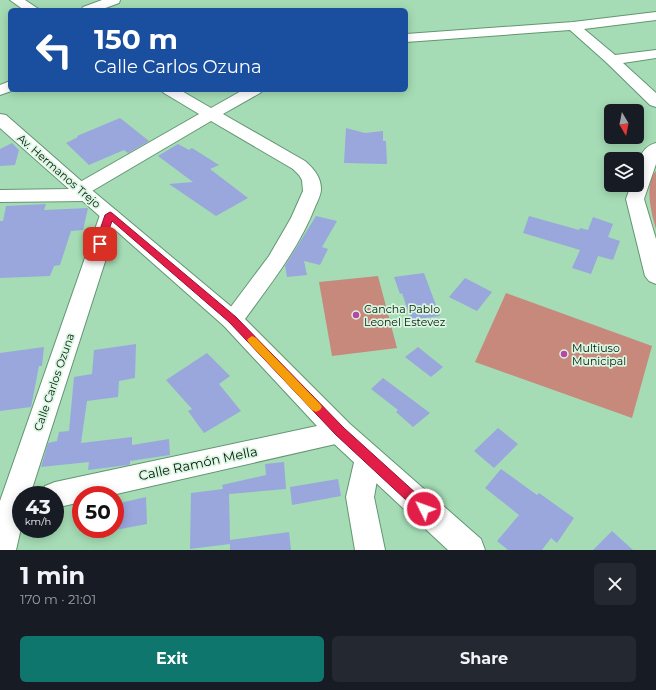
<!DOCTYPE html>
<html lang="en">
<head>
<meta charset="utf-8">
<style>
	:root { --surface:#171b24; --page:#242831; --text:#f1f3f6; --muted:#9ea1a6; --accent:#0f766e }
	body { margin:0; font-family:Montserrat,sans-serif; background:var(--page); color:var(--text); height:100vh; display:flex; flex-direction:column; font-size:15px; white-space:nowrap }
	* { box-sizing:border-box; margin:0 }
	p { font-size:13px; color:var(--muted) }
	.icon { flex:none; width:22px; height:22px; fill:none; stroke:currentColor; stroke-width:2; stroke-linecap:round; stroke-linejoin:round }
	.map { position:relative; height:550px; overflow:hidden }
	.panel { display:flex; flex-direction:column; background:var(--surface); flex:1 }
	.panel>* { flex:none }
	.banner { position:absolute; left:8px; top:8px; width:400px; height:84px; border-radius:6px; box-shadow:0 2px 10px #0003; background:#1a4fa0; color:#fff; overflow:hidden }
	.needle { width:26px; rotate:170deg }
	.tools { position:absolute; left:604px; top:104px; display:grid; gap:8px }
	.tools a { display:grid; place-items:center; width:40px; height:40px; border-radius:6px; background:var(--surface); box-shadow:0 2px 10px #0003; font-size:20px }
	.speed { position:absolute; left:12px; top:486px; display:flex; gap:8px; font-size:20px; font-weight:700; text-align:center }
	.speed>* { display:grid; place-content:center; width:52px; height:52px; border-radius:50%; background:var(--surface); box-shadow:0 2px 10px #0003; line-height:1 }
	.speed small { font-size:10px; font-weight:400 }
	.speed .limit { border:6px solid #d22; background:#fff; color:#111 }
	.pin { position:absolute; display:grid; place-items:center; width:34px; height:34px; color:#fff; margin:-17px; border-radius:8px; box-shadow:0 2px 6px #0006 }
	.me { position:absolute; width:44px; margin:-22px; rotate:312deg; stroke-linejoin:round; filter:drop-shadow(0 0 3px #0008) }
	.turn { display:flex; align-items:center; gap:14px; height:84px; padding:0 20px; font-size:18px }
	.turn .icon { width:52px; height:52px; stroke-width:2.5 }
	.turn b { display:block; font-size:28px; line-height:34px }
	.round { display:grid; place-items:center; flex:none; width:42px; height:42px; border-radius:6px; background:var(--page) }
	.summary { display:flex; align-items:center; justify-content:space-between; height:68px; padding:0 20px }
	h1 { font-size:24px; font-weight:700; line-height:30px }
	.cta { display:flex; gap:8px; margin-top:auto; padding:8px 20px }
	.cta a { flex:1; height:46px; border-radius:6px; background:var(--accent); color:#fff; font-size:16px; font-weight:700; line-height:46px; text-align:center }
	.cta a+a { background:var(--page); color:var(--text) }
	.map>svg:first-child { display:block }
	.green { fill:#c7897b }
	.building { fill:#99a7dc }
	.lines { fill:none; stroke-linecap:round; stroke-linejoin:round }
	.minor-casing { stroke:#629672; stroke-width:2 }
	.secondary-casing { stroke:#629672; stroke-width:2 }
	.minor { fill:#fff; fill-rule:evenodd }
	.secondary { fill:#fff; fill-rule:evenodd }
	.route { fill:#e11d48; stroke:#92132f }
	.slow { fill:#f59e0b }
	.poi-dot { fill:#b547a6; stroke:#daf6e1; stroke-width:1.5 }
	.labels { text-anchor:middle; stroke-width:3.5; stroke-linejoin:round; paint-order:stroke }
	.street-label { font-size:11px; fill:#051a0d; stroke:#daf6e1 }
	.poi-label { font-size:11px; fill:#051a0d; stroke:#daf6e1; text-anchor:start }
	.near-street-label { font-size:13px; fill:#051a0d; stroke:#daf6e1 }
</style>
</head>
<body>
<div class="map">
<svg width="656" height="550" viewBox="0 0 656 550">
	<rect width="100%" height="100%" fill="#a5dcb5"/>
	<!-- green -->
	<g class="green">
		<path d="M 656,171 L 656,229 C 651,213 644,184 656,171 Z"/>
		<polygon points="378,276 397,348 332,356 319,282"/>
		<polygon points="506,293 652,346 632,418 475,362"/>
	</g>
	<!-- building -->
	<g class="building">
		<polygon points="120,118 149,141 128,153 124,150 89,165 66,143 78,137 77,136"/>
		<polygon points="346,128 365,133 383,131 383,141 386,141 387,164 344,163"/>
		<polygon points="12,143 19,150 15,165 0,166 0,149"/>
		<polygon points="178,144 189,150 192,148 219,165 210,169 248,198 216,216 169,184 193,182 158,156"/>
		<polygon points="46,204 44,210 88,208 83,230 71,231 60,265 54,266 50,276 0,278 0,221 3,221 6,206"/>
		<polygon points="316,216 337,221 322,247 328,249 320,265 304,261 307,275 287,277 285,266"/>
		<polygon points="529,216 579,230 580,228 588,230 593,217 613,224 608,237 620,241 613,260 598,256 591,274 572,268 580,250 523,233"/>
		<polygon points="424,273 440,316 411,320 402,293 400,294 394,277"/>
		<polygon points="465,278 492,292 477,311 449,297"/>
		<polygon points="136,344 135,378 119,381 118,397 87,401 81,443 132,437 132,445 169,439 170,455 130,461 130,464 128,465 88,470 89,462 41,467 48,443 57,441 59,432 69,431 74,377 92,374 94,350"/>
		<polygon points="44,347 42,366 39,366 31,407 0,411 0,353"/>
		<polygon points="418,347 443,367 431,377 405,357"/>
		<polygon points="207,353 230,376 219,384 241,411 204,433 188,411 192,409 166,380"/>
		<polygon points="383,378 430,413 413,427 396,412 398,410 371,389"/>
		<polygon points="498,428 518,444 494,468 474,451"/>
		<polygon points="284,462 286,489 229,494 230,540 289,532 291,550 230,550 230,544 190,549 191,493 223,489 222,485 266,475 265,464"/>
		<polygon points="501,469 537,495 539,493 574,518 557,543 551,538 542,550 508,550 497,541 519,515 485,488"/>
		<polygon points="338,479 341,496 292,505 290,487"/>
		<polygon points="146,497 147,524 115,530 115,504"/>
		<polygon points="612,531 633,550 593,550"/>
	</g>
	<g class="lines">
		<defs>
			<g id="minor">
				<polygon points="10,0 25,0 40,10 24,10"/>
				<polygon points="102,0 120,0 119,3 100,10 81,10 83,7"/>
				<polygon points="656,12 656,20 584,29 615,55 656,50 656,58 623,63 656,93 656,107 650,105 607,63 570,30 406,42 406,34 573,22"/>
				<polygon points="10,81 10,90 14,90 0,95 0,85"/>
				<path d="M 161,90 L 180,90 L 211,108 L 243,90 L 263,90 L 260,93 L 223,114 L 305,161 C 314,169 321,177 321,189 C 321,195 317,202 315,207 C 298,251 267,288 240,326 L 232,329 L 224,326 L 221,320 L 269,256 L 291,218 L 303,191 L 302,180 L 299,175 L 293,169 L 211,121 L 92,191 L 95,195 L 93,199 L 86,201 L 0,202 L 0,190 L 71,189 L 73,186 L 199,114 L 164,93 Z"/>
				<path d="M 656,143 L 656,164 L 644,199 L 656,239 L 656,284 L 649,281 L 645,276 L 626,199 L 631,185 L 637,185 C 637,168 637,148 656,143 Z"/>
				<polygon points="110,209 117,211 120,215 30,495 21,495 21,528 16,550 0,550 0,501 100,215 103,211"/>
				<polygon points="340,421 349,424 353,432 349,440 340,443 112,495 81,495 81,502 55,508 55,495 41,495 45,486 55,482"/>
				<polygon points="368,446 377,450 381,458 374,497 385,550 355,550 346,497 355,458 359,450"/>
			</g>
			<polygon id="secondary" points="0,114 6,115 87,186 240,314 350,424 481,539 485,550 448,550 330,440 224,326 0,128"/>
		</defs>
		<!-- minor casing -->
		<use href="#minor" class="minor-casing"/>
		<!-- secondary casing -->
		<use href="#secondary" class="secondary-casing"/>
		<!-- minor -->
		<use href="#minor" class="minor"/>
		<!-- secondary -->
		<use href="#secondary" class="secondary"/>
	</g>
	<!-- route -->
	<polygon class="route" points="110,212 112,213 236,317 344,428 429,505 431,509 429,513 424,515 420,513 336,435 229,322 112,221 104,244 100,247 97,246 95,244 105,215"/>
	<!-- slow -->
	<polygon class="slow" points="252,336 256,338 320,404 322,407 320,410 316,412 312,410 249,343 247,340 249,338"/>
	<!-- markers -->
	<g class="poi-dot">
		<circle cx="356" cy="315" r="4"/>
		<circle cx="564" cy="354" r="4"/>
	</g>
	<g class="labels">
		<!-- street labels -->
		<g class="street-label">
			<text transform="translate(59 171) rotate(41)" y="4">Av. Hermanos Trejo</text>
			<text transform="translate(54 382) rotate(-71)" y="4">Calle Carlos Ozuna</text>
		</g>
		<!-- poi labels -->
		<g class="poi-label">
			<text x="364" y="313">Cancha Pablo<tspan x="364" dy="13">Leonel Estevez</tspan></text>
			<text x="572" y="352">Multiuso<tspan x="572" dy="13">Municipal</tspan></text>
		</g>
		<!-- near-street labels -->
		<g class="near-street-label">
			<text transform="translate(198 463) rotate(-12)" y="5">Calle Ramón Mella</text>
		</g>
	</g>
</svg>
<div class="tools">
<a><svg class="needle" viewBox="-14 -14 28 28"><path d="M0-13l5 13h-10z" fill="#e53935"/><path d="M0 13l5-13h-10z" fill="#9ea1a6"/></svg></a>
<a><svg class="icon" aria-label="layers" viewBox="0 0 24 24"><path d="M12 4l9 5-9 5-9-5zM3 14l9 5 9-5"/></svg></a>
</div>
<div class="speed"><div>43<small>km/h</small></div><div class="limit">50</div></div>
<div class="pin" style="left:100px;top:244px;background:#d93025"><svg class="icon" aria-label="arrive" viewBox="0 0 24 24"><path d="M6 21V4h12l-3 4 3 4H6"/></svg></div>
<svg class="me" style="left:424px;top:509px" viewBox="-20 -20 40 40"><circle r="17" fill="#e11d48" stroke="#fff" stroke-width="3"/><path d="M0-11L8 9 0 5-8 9z" fill="#fff"/></svg>
<div class="banner">
<div class="turn"><svg class="icon" aria-label="left" viewBox="0 0 24 24"><path d="M17 20v-9H6M10 6l-5 5 5 5"/></svg><div><b>150 m</b>Calle Carlos Ozuna</div></div>
</div>
</div>
<section class="panel">
<div class="summary"><div><h1>1 min</h1><p>170 m · 21:01</p></div><a class="round"><svg class="icon" aria-label="close" viewBox="0 0 24 24"><path d="M6 6l12 12M18 6L6 18"/></svg></a></div>
<div class="cta"><a>Exit</a><a>Share</a></div>
</section>
</body>
</html>
